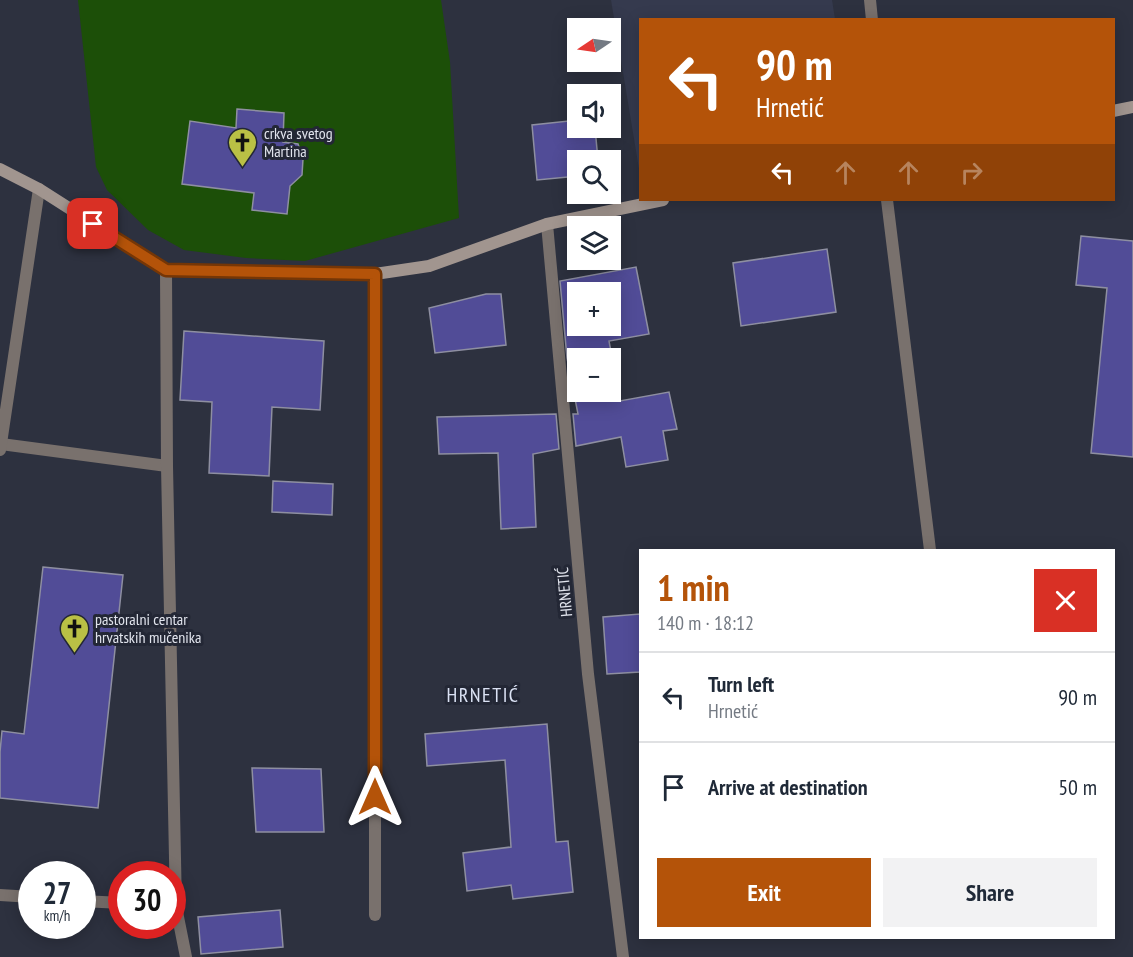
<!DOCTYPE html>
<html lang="en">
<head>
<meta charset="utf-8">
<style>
	:root { --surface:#fff; --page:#f2f2f3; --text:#1f2937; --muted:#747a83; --line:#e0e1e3; --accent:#b45309 }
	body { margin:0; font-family:"PT Sans Narrow",sans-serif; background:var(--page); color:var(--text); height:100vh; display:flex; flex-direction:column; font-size:22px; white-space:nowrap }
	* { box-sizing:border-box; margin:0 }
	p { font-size:20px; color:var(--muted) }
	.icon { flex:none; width:33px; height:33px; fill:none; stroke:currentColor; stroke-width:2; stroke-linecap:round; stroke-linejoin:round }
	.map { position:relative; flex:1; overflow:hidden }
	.drawer { position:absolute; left:639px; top:549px; width:476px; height:390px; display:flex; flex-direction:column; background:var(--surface); border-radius:0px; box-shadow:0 3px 15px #0003 }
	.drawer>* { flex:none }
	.guide { position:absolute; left:639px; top:18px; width:476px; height:183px; border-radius:0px; box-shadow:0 3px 15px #0003; background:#b45309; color:#fff; overflow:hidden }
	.needle { width:39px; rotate:257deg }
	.tools { position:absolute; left:567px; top:18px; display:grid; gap:12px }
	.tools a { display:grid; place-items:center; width:54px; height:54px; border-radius:0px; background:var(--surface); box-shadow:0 3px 15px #0003; font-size:30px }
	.speed { position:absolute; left:18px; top:861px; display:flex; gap:12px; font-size:30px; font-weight:700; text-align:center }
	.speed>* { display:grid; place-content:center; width:78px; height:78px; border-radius:50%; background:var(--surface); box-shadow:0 3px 15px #0003; line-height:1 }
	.speed small { font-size:15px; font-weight:400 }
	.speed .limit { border:9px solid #d22; background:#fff; color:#111 }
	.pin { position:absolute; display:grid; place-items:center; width:51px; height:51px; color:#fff; margin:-26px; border-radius:12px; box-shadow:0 3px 9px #0006 }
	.me { position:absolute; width:66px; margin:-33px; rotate:0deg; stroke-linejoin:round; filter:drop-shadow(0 0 4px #0008) }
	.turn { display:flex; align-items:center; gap:21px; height:126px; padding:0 18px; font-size:27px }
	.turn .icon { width:78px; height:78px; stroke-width:2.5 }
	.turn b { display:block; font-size:42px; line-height:51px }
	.lanes { display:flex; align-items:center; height:57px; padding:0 18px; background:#0003; justify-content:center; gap:30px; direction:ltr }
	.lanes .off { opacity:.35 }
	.round { display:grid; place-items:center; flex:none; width:63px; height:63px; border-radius:0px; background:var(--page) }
	.overview { display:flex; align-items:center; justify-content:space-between; height:102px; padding:0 18px }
	h1 { font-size:36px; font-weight:600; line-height:45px; color:var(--accent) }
	.button { display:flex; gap:12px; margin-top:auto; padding:12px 18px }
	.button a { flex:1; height:69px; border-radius:0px; background:var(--accent); color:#fff; font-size:24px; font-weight:600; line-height:69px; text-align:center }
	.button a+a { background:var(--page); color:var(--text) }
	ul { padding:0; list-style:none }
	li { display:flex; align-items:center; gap:18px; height:90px; padding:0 18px; border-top:2px solid var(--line) }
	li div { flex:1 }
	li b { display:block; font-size:22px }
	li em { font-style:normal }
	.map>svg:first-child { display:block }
	.built { fill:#353a4e }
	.green { fill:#1c4f08 }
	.building { fill:#514c97; stroke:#8e8fa1; stroke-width:1.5; fill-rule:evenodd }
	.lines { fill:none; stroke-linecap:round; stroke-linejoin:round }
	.lane { stroke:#79716d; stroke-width:12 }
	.street { stroke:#79716d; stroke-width:12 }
	.secondary { stroke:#a1958f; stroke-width:12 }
	.route-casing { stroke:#753606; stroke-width:15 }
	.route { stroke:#b45309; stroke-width:10 }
	.labels { text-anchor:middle; stroke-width:6; stroke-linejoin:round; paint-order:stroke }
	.poi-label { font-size:16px; fill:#e1e4ed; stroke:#232735; text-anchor:start }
	.street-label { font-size:16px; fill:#e1e4ed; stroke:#232735 }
	.quarter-label { font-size:20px; letter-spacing:1.5px; fill:#dbe2f4; stroke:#232735 }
</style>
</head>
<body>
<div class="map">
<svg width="1133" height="957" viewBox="0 0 1133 957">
	<rect width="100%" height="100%" fill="#2d313f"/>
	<!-- built -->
	<polygon class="built" points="611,0 832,0 835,19 640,20 640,168 639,169"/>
	<!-- green -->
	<polygon class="green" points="78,0 441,0 450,62 459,218 305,261 246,258 184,250 148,230 107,190 96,167"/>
	<!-- building -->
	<g class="building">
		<polygon points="237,109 284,113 283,142 298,144 303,159 302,175 290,186 287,214 252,210 254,193 182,184 190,121 236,128"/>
		<polygon points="578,120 578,128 595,128 598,160 578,160 578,176 537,180 532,125"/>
		<polygon points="1081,236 1133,241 1133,457 1091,453 1107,288 1076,285"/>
		<polygon points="827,249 836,312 741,326 733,263"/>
		<path d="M 636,267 L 649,334 L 609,341 L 620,401 L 669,392 L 677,429 L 663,431 L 668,460 L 626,467 L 621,437 L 576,446 L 573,414 L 578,414 L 567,358 L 560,281 ZM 578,292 L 610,292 L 610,326 L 578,326 ZM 578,358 L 610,358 L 610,392 L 578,392 Z"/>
		<polygon points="486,294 501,294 506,345 435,353 429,308"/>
		<polygon points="184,331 324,341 320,410 272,407 269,476 209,473 212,402 180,400"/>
		<polygon points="556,414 559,449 533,454 536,527 501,529 498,453 439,454 437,417"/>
		<polygon points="273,481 333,484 332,515 272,512"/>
		<polygon points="43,567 123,575 98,808 0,798 0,752 2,731 24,734"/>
		<polygon points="640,614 640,672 607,674 603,617"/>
		<polygon points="547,724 556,842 568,841 573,892 513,899 511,885 467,891 463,853 511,847 505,760 427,766 425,734"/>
		<polygon points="252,768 321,769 324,832 256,832"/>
		<polygon points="280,910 283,947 201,954 198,917"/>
	</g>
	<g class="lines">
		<!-- lane -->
		<g class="lane">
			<polyline points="1,444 167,466"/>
			<polyline points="0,450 39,189"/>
			<polyline points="0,895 32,897"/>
			<polyline points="82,901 122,903"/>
		</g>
		<!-- street -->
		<g class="street">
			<polyline points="870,0 872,20"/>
			<polyline points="887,200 930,550"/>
			<polyline points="547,224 588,674 623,957"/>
			<polyline points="166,270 167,466 176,907 186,957"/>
			<polyline points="375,274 375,915"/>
		</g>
		<!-- secondary -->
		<g class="secondary">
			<polyline points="1113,111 1133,107"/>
			<polyline points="0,169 39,189 166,270 375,274 429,266 547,224 663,200"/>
		</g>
	</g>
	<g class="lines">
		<defs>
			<polyline id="route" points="93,224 166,270 375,274 375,797"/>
		</defs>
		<!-- route casing -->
		<use href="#route" class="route-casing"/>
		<!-- route -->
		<use href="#route" class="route"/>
	</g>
	<!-- icons -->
	<defs>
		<symbol id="church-pin" viewBox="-11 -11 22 30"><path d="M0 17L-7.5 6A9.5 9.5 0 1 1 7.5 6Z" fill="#bac045" stroke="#232735"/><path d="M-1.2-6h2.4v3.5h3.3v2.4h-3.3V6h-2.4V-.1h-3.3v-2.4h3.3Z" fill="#111"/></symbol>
	</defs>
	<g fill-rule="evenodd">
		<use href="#church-pin" x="226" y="126" width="33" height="45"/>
		<use href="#church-pin" x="58" y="612" width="33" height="45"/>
	</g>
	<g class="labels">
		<!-- poi labels -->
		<g class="poi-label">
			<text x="264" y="139">crkva svetog<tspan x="264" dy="18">Martina</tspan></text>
			<text x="95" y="625">pastoralni centar<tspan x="95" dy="18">hrvatskih mučenika</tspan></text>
		</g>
		<!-- street labels -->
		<g class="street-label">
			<text transform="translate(564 592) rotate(-95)" y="6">HRNETIĆ</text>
		</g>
		<!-- quarter labels -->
		<g class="quarter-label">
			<text x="483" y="702">HRNETIĆ</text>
		</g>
	</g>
</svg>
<div class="tools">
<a><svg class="needle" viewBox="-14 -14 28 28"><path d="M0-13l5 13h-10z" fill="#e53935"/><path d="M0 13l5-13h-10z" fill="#747a83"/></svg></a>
<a><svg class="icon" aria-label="sound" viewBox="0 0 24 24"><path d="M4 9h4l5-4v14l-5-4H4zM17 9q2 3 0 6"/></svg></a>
<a><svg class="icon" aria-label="search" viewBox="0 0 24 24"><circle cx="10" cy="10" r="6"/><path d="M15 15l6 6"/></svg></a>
<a><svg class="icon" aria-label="layers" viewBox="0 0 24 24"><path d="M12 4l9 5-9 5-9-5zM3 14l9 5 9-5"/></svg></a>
<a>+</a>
<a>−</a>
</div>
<div class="speed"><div>27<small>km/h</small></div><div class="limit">30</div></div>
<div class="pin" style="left:93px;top:224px;background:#d93025"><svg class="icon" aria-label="arrive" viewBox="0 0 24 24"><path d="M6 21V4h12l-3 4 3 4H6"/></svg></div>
<svg class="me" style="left:375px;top:797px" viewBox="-20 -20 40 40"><path d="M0-17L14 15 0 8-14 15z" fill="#b45309" stroke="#fff" stroke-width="4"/></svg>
<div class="guide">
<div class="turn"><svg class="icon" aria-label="left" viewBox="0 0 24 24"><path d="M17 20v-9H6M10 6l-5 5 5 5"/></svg><div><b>90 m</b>Hrnetić</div></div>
<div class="lanes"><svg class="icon" aria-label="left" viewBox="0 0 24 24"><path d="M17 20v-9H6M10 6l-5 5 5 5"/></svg><svg class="icon off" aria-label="ahead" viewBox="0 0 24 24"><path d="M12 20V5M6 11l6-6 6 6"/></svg><svg class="icon off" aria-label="ahead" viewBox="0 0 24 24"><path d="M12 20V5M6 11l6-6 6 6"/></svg><svg class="icon off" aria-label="right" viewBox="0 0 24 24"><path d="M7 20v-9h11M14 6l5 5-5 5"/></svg></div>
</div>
<section class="drawer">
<div class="overview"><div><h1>1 min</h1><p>140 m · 18:12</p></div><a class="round" style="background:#d93025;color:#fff"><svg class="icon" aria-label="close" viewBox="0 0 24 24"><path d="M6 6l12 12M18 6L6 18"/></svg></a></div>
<ul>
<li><svg class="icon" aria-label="left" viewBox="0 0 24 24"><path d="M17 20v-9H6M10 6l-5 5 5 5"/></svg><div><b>Turn left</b><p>Hrnetić</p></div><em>90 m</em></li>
<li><svg class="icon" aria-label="arrive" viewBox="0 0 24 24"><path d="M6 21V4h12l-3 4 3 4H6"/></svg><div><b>Arrive at destination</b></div><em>50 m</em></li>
</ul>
<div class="button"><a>Exit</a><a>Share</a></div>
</section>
</div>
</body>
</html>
